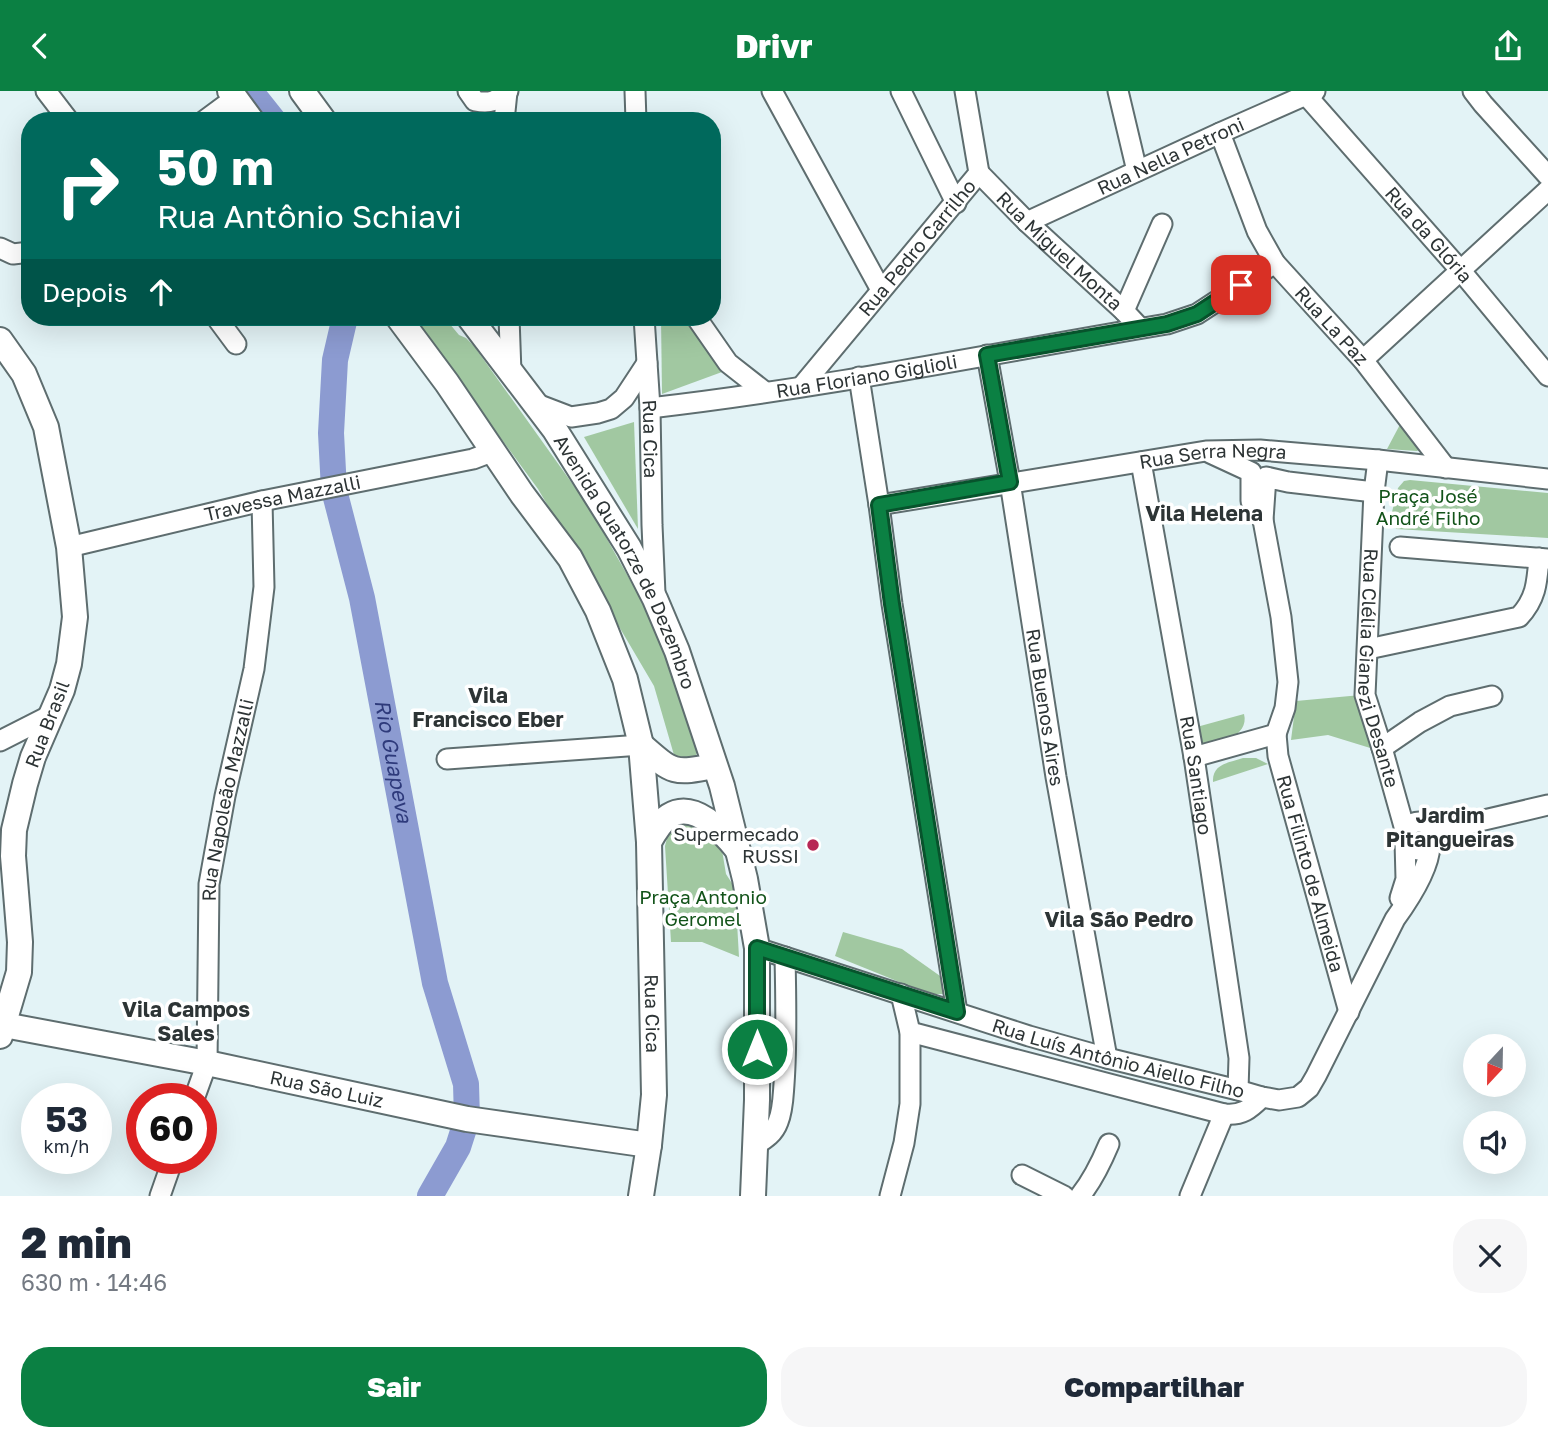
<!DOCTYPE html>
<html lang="pt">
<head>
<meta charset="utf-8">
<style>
	:root { --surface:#fff; --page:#f6f6f7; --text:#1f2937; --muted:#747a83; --accent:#0b8043 }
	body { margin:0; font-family:"Golos Text",sans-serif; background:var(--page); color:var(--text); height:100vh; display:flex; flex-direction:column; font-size:26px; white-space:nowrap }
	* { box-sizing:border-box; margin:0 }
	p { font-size:23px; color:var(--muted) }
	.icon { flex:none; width:38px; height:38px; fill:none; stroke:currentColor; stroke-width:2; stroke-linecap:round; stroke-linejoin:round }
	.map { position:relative; height:1105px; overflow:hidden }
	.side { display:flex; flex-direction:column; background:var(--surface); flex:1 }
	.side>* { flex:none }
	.top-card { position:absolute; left:21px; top:21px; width:700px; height:214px; border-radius:28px; box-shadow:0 7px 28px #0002; background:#00695c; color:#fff; overflow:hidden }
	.needle { width:46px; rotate:202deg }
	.tools { position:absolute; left:1463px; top:943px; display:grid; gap:14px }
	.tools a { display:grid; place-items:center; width:63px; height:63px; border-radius:50%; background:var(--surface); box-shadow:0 7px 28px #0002; font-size:35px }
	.speed { position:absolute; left:21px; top:992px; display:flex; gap:14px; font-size:35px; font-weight:700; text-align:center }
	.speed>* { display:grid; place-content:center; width:91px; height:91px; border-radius:50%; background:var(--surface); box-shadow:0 7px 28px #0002; line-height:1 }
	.speed small { font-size:18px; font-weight:400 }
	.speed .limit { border:10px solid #d22; background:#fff; color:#111 }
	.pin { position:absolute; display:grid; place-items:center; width:60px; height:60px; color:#fff; margin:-30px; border-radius:14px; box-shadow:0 4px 10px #0006 }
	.me { position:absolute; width:77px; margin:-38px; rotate:0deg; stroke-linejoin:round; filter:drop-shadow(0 0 5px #0008) }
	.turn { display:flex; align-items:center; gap:24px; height:147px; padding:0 21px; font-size:32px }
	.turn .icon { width:91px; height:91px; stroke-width:2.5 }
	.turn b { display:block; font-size:49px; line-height:60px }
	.then { display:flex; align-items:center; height:66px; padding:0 21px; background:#0003; gap:14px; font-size:26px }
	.round { display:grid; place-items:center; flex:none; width:74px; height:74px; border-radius:28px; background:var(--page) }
	.head { display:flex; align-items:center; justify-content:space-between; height:119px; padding:0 21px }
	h1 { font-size:42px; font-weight:800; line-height:52px }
	.action { display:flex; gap:14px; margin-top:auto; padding:14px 21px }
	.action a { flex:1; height:80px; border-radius:28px; background:var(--accent); color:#fff; font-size:28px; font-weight:800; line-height:80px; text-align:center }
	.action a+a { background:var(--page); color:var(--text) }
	header { display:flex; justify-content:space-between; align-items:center; height:91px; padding:0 21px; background:var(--accent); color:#fff; font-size:32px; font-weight:800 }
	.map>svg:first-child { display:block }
	.green { fill:#a1c8a1 }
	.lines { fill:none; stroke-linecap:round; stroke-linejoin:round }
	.river { stroke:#8c9bd1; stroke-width:26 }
	.minor-casing { stroke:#5e6d6f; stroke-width:23 }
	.major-casing { stroke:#5e6d6f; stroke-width:28 }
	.minor { stroke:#fff; stroke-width:19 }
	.major { stroke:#fff; stroke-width:24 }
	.route-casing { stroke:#07532c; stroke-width:18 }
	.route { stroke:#0b8043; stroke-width:12 }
	.poi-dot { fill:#b72755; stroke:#fff; stroke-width:2.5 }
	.labels { text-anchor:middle; stroke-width:7; stroke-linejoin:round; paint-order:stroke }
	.street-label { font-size:19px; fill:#2d3435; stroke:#fff }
	.park-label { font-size:19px; fill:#125319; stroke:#fff }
	.poi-label { font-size:19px; fill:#2d3435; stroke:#fff; text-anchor:end }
	.neighbourhood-label { font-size:21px; font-weight:bold; fill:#2d3435; stroke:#fff }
	.water-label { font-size:21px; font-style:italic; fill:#2e3a7b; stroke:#fff }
</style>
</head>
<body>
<header><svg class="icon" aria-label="back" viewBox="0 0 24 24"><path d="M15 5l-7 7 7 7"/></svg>Drivr<svg class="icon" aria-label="share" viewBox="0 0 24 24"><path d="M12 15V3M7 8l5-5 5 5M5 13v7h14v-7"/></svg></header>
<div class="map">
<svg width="1548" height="1105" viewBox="0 0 1548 1105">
	<rect width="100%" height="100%" fill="#e3f3f6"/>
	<!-- green -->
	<g class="green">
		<polygon points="409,226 444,226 459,244 466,247 474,255 589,416 657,537 700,653 695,667 683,672 674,664 654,595 538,398 439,263"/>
		<polygon points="661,226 685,226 722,281 662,303"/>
		<polygon points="1404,326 1422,357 1417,360 1387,358"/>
		<polygon points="634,331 638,438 584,346"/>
		<polygon points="1410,389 1548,402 1548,447 1396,438 1391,425 1398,397 1404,390"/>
		<polygon points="1361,604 1380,660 1328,644 1291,649 1296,610"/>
		<path d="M 1244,623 C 1250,645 1216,655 1200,661 L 1193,637 Z"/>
		<path d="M 1243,667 L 1256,667 L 1268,673 L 1213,691 C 1212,673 1228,672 1243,667 Z"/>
		<polygon points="677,732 696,734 713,747 722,759 726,783 735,797 739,866 702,851 671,851 665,755 668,743"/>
		<polygon points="843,841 902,858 950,892 949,900 944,903 929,903 835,865"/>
	</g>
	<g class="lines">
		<!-- river -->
		<g class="river">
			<polyline points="250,0 274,30"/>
			<path id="s1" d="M 345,226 L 335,269 L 331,342 L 334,399 L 362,507 L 435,892 L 466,993 L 467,1028 L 458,1056 L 430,1105"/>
		</g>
		<defs>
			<g id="minor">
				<polyline points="46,0 69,30"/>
				<path d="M 468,0 L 475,10 C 491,13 496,10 508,0"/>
				<polyline points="635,0 636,30"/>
				<polyline points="772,0 881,199"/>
				<polyline points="901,0 956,112"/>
				<polyline points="1118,0 1137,80"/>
				<polyline points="1473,0 1483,13 1548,85"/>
				<path id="s2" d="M 1306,4 L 1461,180 L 1548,285"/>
				<polyline points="204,30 235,7"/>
				<polyline points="504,30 507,1"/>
				<path id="s3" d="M 1220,42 L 1257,140 L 1275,172 L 1363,269 L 1446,377"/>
				<path id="s4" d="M 979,82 L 1027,131 L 1124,220 L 1140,237"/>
				<path id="s5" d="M 1027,131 L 1220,42 L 1315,0"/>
				<polyline points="0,157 13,163 30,161"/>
				<polyline points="1124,220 1162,133"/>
				<polyline points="216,226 236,253"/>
				<polyline points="509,226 511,282"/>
				<path id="s6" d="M 644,226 L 650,317 L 652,434 L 655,503"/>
				<polyline points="696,226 728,272 765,301"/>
				<path id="s7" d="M 987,264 L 1010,391 L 1056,686 L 1107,967"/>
				<polyline points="1363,269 1548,99"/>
				<polyline points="859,286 879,414 892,513 957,921"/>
				<path id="s8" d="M 802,295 L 979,82 L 965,0"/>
				<polyline points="537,313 571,326 598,322 611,318 624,307 647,272"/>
				<path id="s9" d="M 650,317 C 824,297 995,262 1167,233 L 1197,223 L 1275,172"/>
				<polyline points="1210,362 1251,381 1251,410 1263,429"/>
				<path id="s10" d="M 1378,369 L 1374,401 L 1365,604 L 1382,657 L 1405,739"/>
				<path id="s11" d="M 1141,371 L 1194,666 L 1239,967 L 1238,999"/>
				<path id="s12" d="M 879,414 L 1206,360 L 1260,359 L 1378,369 L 1548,388"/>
				<path id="s13" d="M 69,456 L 262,410 L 473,368 L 494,360"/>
				<polyline points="1400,456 1548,468"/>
				<path d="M 1368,558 L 1519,526 C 1536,508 1537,492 1539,467"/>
				<path id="s14" d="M 1276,643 L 1278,665 L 1349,921"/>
				<polyline points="0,650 53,623"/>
				<polyline points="1382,657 1420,631 1450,615 1492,605"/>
				<polyline points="1194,666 1276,643 1285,617 1288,591 1281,526 1263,429 1266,386 1288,391 1374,401"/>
				<polyline points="447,668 641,654"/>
				<circle cx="1419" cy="745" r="14"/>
				<polyline points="1434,744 1450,737 1548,714"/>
				<polyline points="1400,807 1406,788 1405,750"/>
				<path id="s15" d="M 757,857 L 1029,945 L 1107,967 L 1238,999 L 1262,1006 L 1279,1009 L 1298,1006 L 1309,997 L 1316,985 L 1395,828 C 1408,810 1429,778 1430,755"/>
				<polyline points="910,941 1224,1023 1190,1105"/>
				<path id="s16" d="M 194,1008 L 207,972 L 209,793 L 225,705 L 254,578 L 264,496 L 262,410"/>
				<path d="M 1224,1023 C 1242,1025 1250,1018 1262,1006"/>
				<path d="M 755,1054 C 766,1048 774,1042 778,1031 C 783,1019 783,1006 784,993 C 787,951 786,908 785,866"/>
				<polyline points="1022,1084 1064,1105"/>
				<polyline points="160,1105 173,1068"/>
				<polyline points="890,1105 904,1052 910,1013 910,941 901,903"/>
				<path d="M 1080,1105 C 1093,1089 1101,1072 1109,1053"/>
			</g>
			<g id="major">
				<polyline points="230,0 252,30"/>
				<polyline points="302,0 324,30"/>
				<path id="s17" d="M 398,226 L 447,292 L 522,403 L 570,467 L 598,520 L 625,588 L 641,654 L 649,751 L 654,1004 L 649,1054 L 641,1105"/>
				<path id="s18" d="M 469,226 L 555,339 L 629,457 L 655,508 L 677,560 L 722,695 L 745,788 L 757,857 L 757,1009 L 753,1105"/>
				<polyline points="0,249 24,283 46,336 69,456 75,526 69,573 62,599 33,666 25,693 14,739 13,765 20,851 19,881 0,945"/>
				<path d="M 641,654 C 673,682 673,683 714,675"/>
				<path d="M 649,751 C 654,742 660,731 669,725 C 694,709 723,741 737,758"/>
				<path id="s19" d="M 4,934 L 207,972 L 467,1028 L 649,1054"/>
			</g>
		</defs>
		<!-- minor casing -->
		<use href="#minor" class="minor-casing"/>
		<!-- major casing -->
		<use href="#major" class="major-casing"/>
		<!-- minor -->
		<use href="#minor" class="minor"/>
		<!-- major -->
		<use href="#major" class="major"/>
	</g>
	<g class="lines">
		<defs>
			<polyline id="route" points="757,958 757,857 957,921 892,513 879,414 1010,391 987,264 1167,233 1197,223 1241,194"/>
		</defs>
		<!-- route casing -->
		<use href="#route" class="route-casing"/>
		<!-- route -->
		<use href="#route" class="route"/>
	</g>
	<!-- markers -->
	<circle class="poi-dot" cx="813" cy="754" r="7"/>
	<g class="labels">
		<!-- street labels -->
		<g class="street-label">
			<text dy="7" stroke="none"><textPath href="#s5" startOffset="158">Rua Nella Petroni</textPath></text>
			<text dy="7" stroke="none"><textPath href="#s2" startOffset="186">Rua da Glória</textPath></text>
			<text dy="7" stroke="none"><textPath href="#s8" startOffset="180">Rua Pedro Carrilho</textPath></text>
			<text dy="7" stroke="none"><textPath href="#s4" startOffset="112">Rua Miguel Monta</textPath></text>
			<text dy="7" stroke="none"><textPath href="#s3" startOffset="226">Rua La Paz</textPath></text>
			<text dy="7" stroke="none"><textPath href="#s9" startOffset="219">Rua Floriano Giglioli</textPath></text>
			<text dy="7" stroke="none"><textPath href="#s6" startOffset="122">Rua Cica</textPath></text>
			<text dy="7" stroke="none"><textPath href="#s12" startOffset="338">Rua Serra Negra</textPath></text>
			<text dy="7" stroke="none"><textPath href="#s13" startOffset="219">Travessa Mazzalli</textPath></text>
			<text dy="7" stroke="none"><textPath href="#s18" startOffset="292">Avenida Quatorze de Dezembro</textPath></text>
			<text dy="7" stroke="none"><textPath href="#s10" startOffset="210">Rua Clélia Gianezi Desante</textPath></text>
			<text dy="7" stroke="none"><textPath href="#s7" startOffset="357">Rua Buenos Aires</textPath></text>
			<text transform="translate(47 633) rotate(-69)" y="7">Rua Brasil</text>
			<text dy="7" stroke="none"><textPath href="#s11" startOffset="318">Rua Santiago</textPath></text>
			<text dy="7" stroke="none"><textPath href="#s16" startOffset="303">Rua Napoleão Mazzalli</textPath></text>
			<text dy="7" stroke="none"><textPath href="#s14" startOffset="144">Rua Filinto de Almeida</textPath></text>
			<text dy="7" stroke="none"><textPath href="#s17" startOffset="766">Rua Cica</textPath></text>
			<text dy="7" stroke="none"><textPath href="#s15" startOffset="378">Rua Luís Antônio Aiello Filho</textPath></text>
			<text dy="7" stroke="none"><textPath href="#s19" startOffset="329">Rua São Luiz</textPath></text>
		</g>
		<!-- park labels -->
		<g class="park-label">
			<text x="1428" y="412">Praça José<tspan x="1428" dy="22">André Filho</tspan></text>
			<text x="703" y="813">Praça Antonio<tspan x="703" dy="22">Geromel</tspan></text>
		</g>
		<!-- poi labels -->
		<g class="poi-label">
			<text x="799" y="750">Supermecado<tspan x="799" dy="22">RUSSI</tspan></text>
		</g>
		<!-- neighbourhood labels -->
		<g class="neighbourhood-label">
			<text x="1204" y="430">Vila Helena</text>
			<text x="488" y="612">Vila<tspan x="488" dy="24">Francisco Eber</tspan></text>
			<text x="1450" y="732">Jardim<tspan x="1450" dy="24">Pitangueiras</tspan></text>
			<text x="1119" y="836">Vila São Pedro</text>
			<text x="186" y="926">Vila Campos<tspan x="186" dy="24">Sales</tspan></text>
		</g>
		<!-- water labels -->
		<g class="water-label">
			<text dy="7" stroke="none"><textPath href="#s1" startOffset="452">Rio Guapeva</textPath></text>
		</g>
	</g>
</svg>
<div class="tools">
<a><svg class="needle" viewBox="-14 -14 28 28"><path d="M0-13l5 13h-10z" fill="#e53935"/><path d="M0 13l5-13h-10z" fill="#747a83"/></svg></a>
<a><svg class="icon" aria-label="sound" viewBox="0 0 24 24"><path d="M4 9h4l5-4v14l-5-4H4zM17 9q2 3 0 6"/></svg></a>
</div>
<div class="speed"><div>53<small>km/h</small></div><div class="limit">60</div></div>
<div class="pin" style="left:1241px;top:194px;background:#d93025"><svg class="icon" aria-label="arrive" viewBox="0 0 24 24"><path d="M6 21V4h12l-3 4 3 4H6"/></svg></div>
<svg class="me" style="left:757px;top:958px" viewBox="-20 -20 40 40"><circle r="17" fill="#0b8043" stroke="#fff" stroke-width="3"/><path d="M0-11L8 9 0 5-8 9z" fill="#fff"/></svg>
<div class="top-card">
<div class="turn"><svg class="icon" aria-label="right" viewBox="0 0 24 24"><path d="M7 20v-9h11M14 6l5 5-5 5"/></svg><div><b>50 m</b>Rua Antônio Schiavi</div></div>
<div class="then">Depois<svg class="icon" aria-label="ahead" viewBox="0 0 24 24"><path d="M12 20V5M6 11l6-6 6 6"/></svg></div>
</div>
</div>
<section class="side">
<div class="head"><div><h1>2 min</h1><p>630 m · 14:46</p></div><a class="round"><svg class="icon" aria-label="close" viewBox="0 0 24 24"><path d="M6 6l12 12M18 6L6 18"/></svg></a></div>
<div class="action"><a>Sair</a><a>Compartilhar</a></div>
</section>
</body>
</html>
